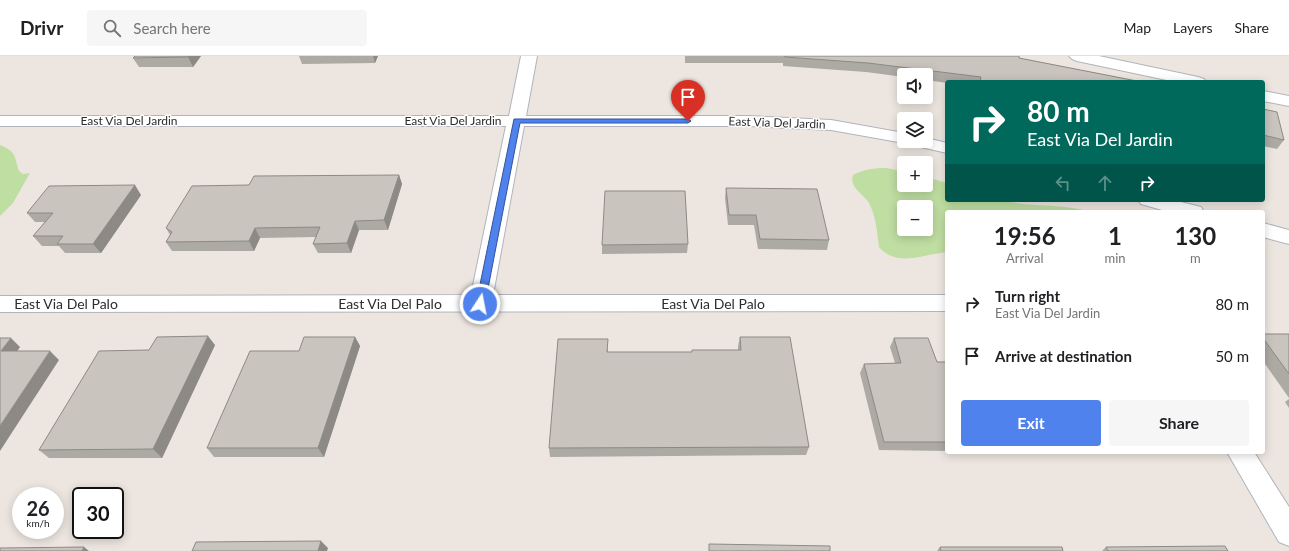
<!DOCTYPE html>
<html lang="en">
<head>
<meta charset="utf-8">
<style>
	:root { --surface:#fff; --page:#f6f6f6; --text:#202124; --muted:#757577; --line:#e0e0e0; --accent:#4f82ec }
	body { margin:0; font-family:Lato,sans-serif; background:var(--page); color:var(--text); height:100vh; display:flex; flex-direction:column; font-size:15px; white-space:nowrap }
	* { box-sizing:border-box; margin:0 }
	p { font-size:13px; color:var(--muted) }
	.icon { flex:none; width:22px; height:22px; fill:none; stroke:currentColor; stroke-width:2; stroke-linecap:round; stroke-linejoin:round }
	.map { position:relative; flex:1; overflow:hidden }
	.drawer { position:absolute; left:945px; top:154px; width:320px; height:244px; display:flex; flex-direction:column; background:var(--surface); border-radius:4px; box-shadow:0 2px 10px #0003 }
	.drawer>* { flex:none }
	.hud { position:absolute; left:945px; top:24px; width:320px; height:122px; border-radius:4px; box-shadow:0 2px 10px #0003; background:#00695c; color:#fff; overflow:hidden }
	.fabs { position:absolute; left:897px; top:12px; display:grid; gap:8px }
	.fabs a { display:grid; place-items:center; width:36px; height:36px; border-radius:4px; background:var(--surface); box-shadow:0 2px 10px #0003; font-size:20px }
	.speed { position:absolute; left:12px; top:431px; display:flex; gap:8px; font-size:20px; font-weight:700; text-align:center }
	.speed>* { display:grid; place-content:center; width:52px; height:52px; border-radius:50%; background:var(--surface); box-shadow:0 2px 10px #0003; line-height:1 }
	.speed small { font-size:10px; font-weight:400 }
	.speed .limit { border:2px solid #111; border-radius:6px; background:#fff; color:#111 }
	.pin { position:absolute; display:grid; place-items:center; width:34px; height:34px; color:#fff; margin:-41px -17px; border-radius:50% 50% 50% 0; rotate:-45deg; box-shadow:0 0 4px #0007 }
	.pin .icon { rotate:45deg }
	.me { position:absolute; width:44px; margin:-22px; rotate:11deg; stroke-linejoin:round; filter:drop-shadow(0 0 3px #0008) }
	.turn { display:flex; align-items:center; gap:14px; height:84px; padding:0 16px; font-size:18px }
	.turn .icon { width:52px; height:52px; stroke-width:2.5 }
	.turn b { display:block; font-size:28px; line-height:34px }
	.lanes { display:flex; align-items:center; height:38px; padding:0 16px; background:#0003; justify-content:center; gap:20px; direction:ltr }
	.lanes .off { opacity:.35 }
	.eta { display:flex; justify-content:space-evenly; align-items:center; height:68px; text-align:center }
	.eta b { font-size:24px; font-weight:700; line-height:28px }
	.action { display:flex; gap:8px; margin-top:auto; padding:8px 16px }
	.action a { flex:1; height:46px; border-radius:4px; background:var(--accent); color:#fff; font-size:16px; font-weight:700; line-height:46px; text-align:center }
	.action a+a { background:var(--page); color:var(--text) }
	ul { padding:0; list-style:none }
	li { display:flex; align-items:center; gap:12px; height:52px; padding:0 16px }
	li div { flex:1 }
	li b { display:block; font-size:15px }
	li em { font-style:normal }
	header { display:flex; align-items:center; gap:24px; box-sizing:border-box; height:56px; padding:0 20px; background:var(--surface); border-bottom:1px solid var(--line) }
	header strong { font-size:19px }
	nav { display:flex; gap:22px; margin-inline-start:auto; font-size:14px }
	.search { width:280px; height:36px; background:var(--page); display:flex; align-items:center; gap:10px; box-sizing:border-box; padding:0 14px; border-radius:4px; color:var(--muted); font-size:15px }
	.map>svg:first-child { display:block }
	.green { fill:#bfdea2; fill-rule:evenodd }
	.lines { fill:none; stroke-linecap:round; stroke-linejoin:round }
	.minor-casing { stroke:#b1b4bc; stroke-width:2 }
	.minor { fill:#fff; fill-rule:evenodd }
	.wall { fill:#ada9a3 }
	.shaded-wall { fill:#8d8985 }
	.building { fill:#c9c4be; stroke:#8d8985 }
	.route { fill:#4f82ec; stroke:#335499 }
	.labels { text-anchor:middle; stroke-width:3; stroke-linejoin:round; paint-order:stroke }
	.far-street-label { font-size:12px; fill:#2d2d2d; stroke:#fff }
	.street-label { font-size:14px; fill:#2d2d2d; stroke:#fff }
</style>
</head>
<body>
<header>
<strong>Drivr</strong>
<div class="search"><svg class="icon" aria-label="search" viewBox="0 0 24 24"><circle cx="10" cy="10" r="6"/><path d="M15 15l6 6"/></svg>Search here</div>
<nav><a>Map</a><a>Layers</a><a>Share</a></nav>
</header>
<div class="map">
<svg width="1289" height="495" viewBox="0 0 1289 495">
	<rect width="100%" height="100%" fill="#ede6e0"/>
	<!-- green -->
	<g class="green">
		<path d="M 0,89 C 17,96 14,100 19,115 L 23,118 L 30,117 L 13,147 L 0,160 Z"/>
		<path d="M 887,112 L 904,116 L 904,129 L 926,129 L 926,121 L 947,127 L 947,144 L 1002,144 C 1031,152 1062,147 1092,156 L 947,156 L 947,196 C 924,198 897,212 879,191 C 877,176 876,160 869,147 C 863,137 849,132 853,119 C 864,113 874,112 887,112 ZM 904,151 L 926,151 L 926,173 L 904,173 Z"/>
	</g>
	<g class="lines">
		<defs>
			<g id="minor">
				<polygon points="521,0 537,0 526,60 748,60 831,64 904,77 904,85 926,85 926,82 947,87 947,97 912,89 910,86 904,87 831,74 748,70 524,70 493,239 947,239 947,255 0,256 0,240 471,239 506,70 0,70 0,60 509,60"/>
				<polygon points="1069,0 1099,0 1198,21 1204,23 1206,26 1176,26 1077,5 1072,3"/>
				<polygon points="1263,35 1289,40 1289,50 1263,45"/>
				<polygon points="1138,144 1173,144 1201,151 1204,156 1169,156 1141,148"/>
				<polygon points="1263,167 1289,174 1289,188 1263,181"/>
				<polygon points="1227,396 1254,396 1289,451 1289,490 1279,486"/>
			</g>
		</defs>
		<!-- minor casing -->
		<use href="#minor" class="minor-casing"/>
		<!-- minor -->
		<use href="#minor" class="minor"/>
	</g>
	<!-- wall -->
	<g class="wall">
		<polygon points="135,0 201,0 193,11 139,11 133,2"/>
		<polygon points="299,0 378,0 375,7 302,8"/>
		<polygon points="685,0 1019,0 1019,2 1142,26 947,26 947,27 926,24 926,19 904,19 904,21 866,16 783,10 783,7 685,7"/>
		<polygon points="1263,53 1284,84 1277,93 1263,90"/>
		<polygon points="399,119 402,128 388,174 359,174 351,197 318,197 313,188 316,181 260,182 254,195 172,195 166,186 170,179 166,172 249,129"/>
		<polygon points="726,132 829,184 827,194 758,193 754,169 728,169 725,142"/>
		<polygon points="141,139 101,197 65,197 59,190 42,190 33,180 45,166 35,166 27,157"/>
		<polygon points="688,188 687,197 602,198 602,189"/>
		<polygon points="1263,278 1289,278 1289,342 1263,305"/>
		<polygon points="355,281 360,290 324,401 214,401 207,392 299,295"/>
		<polygon points="740,281 809,391 806,399 550,401 549,392 608,292 608,296 692,296 738,294 738,290"/>
		<polygon points="894,282 937,306 947,306 947,395 879,394 860,317 864,308 895,307 890,291"/>
		<polygon points="215,289 162,402 49,402 39,394 149,294"/>
		<polygon points="1289,343 1289,352 1285,346"/>
		<polygon points="940,491 1063,495 937,495"/>
		<polygon points="1106,491 1228,495 1102,495"/>
	</g>
	<!-- shaded-wall -->
	<g class="shaded-wall">
		<polygon points="189,0 201,0 193,11 188,1"/>
		<polygon points="373,0 378,0 375,7"/>
		<polygon points="399,119 402,128 388,174 384,164"/>
		<polygon points="135,129 141,139 101,197 93,188"/>
		<polygon points="355,165 359,174 351,197 347,187"/>
		<polygon points="255,172 260,182 254,195 249,185"/>
		<polygon points="208,280 215,289 162,402 153,393"/>
		<polygon points="355,281 360,290 324,401 318,392"/>
		<polygon points="11,282 20,291 11,305 1,295"/>
		<polygon points="50,295 59,304 0,395 0,370"/>
		<polygon points="321,485 328,492 327,495 318,495"/>
		<polygon points="84,491 89,495 82,495"/>
	</g>
	<!-- building -->
	<g class="building">
		<polygon points="135,0 189,0 188,1 133,2"/>
		<polygon points="784,0 1019,0 1019,2 1142,26 980,26 981,21 868,7 785,1"/>
		<polygon points="1263,53 1277,56 1284,84 1263,79"/>
		<polygon points="399,119 384,164 355,165 347,187 313,188 320,171 255,172 249,185 166,186 172,176 166,172 192,130 249,129 254,120"/>
		<polygon points="135,129 93,188 57,188 63,180 33,180 53,157 27,157 49,130"/>
		<polygon points="726,132 817,133 829,184 760,183 756,159 729,159"/>
		<polygon points="605,135 685,135 688,188 602,189"/>
		<polygon points="1263,278 1289,278 1289,318 1263,282"/>
		<polygon points="208,280 153,393 39,394 99,295 149,294 157,281"/>
		<polygon points="304,281 355,281 318,392 207,392 250,295 299,295"/>
		<polygon points="740,281 790,281 809,391 549,392 558,283 608,283 607,296 692,296 692,294 741,294"/>
		<polygon points="0,282 11,282 1,295 50,295 0,370"/>
		<polygon points="894,282 928,282 937,306 947,306 947,386 884,386 864,308 901,307"/>
		<polygon points="321,485 318,495 192,495 196,486"/>
		<polygon points="709,488 830,490 830,495 709,495"/>
		<polygon points="1225,490 1228,495 1108,495 1106,491"/>
		<polygon points="84,491 82,495 0,495 0,492"/>
		<polygon points="940,491 1062,491 1063,495 941,495"/>
	</g>
	<!-- route -->
	<polygon class="route" points="514,63 688,63 691,65 688,67 520,67 485,248 480,251 476,248"/>
	<g class="labels">
		<!-- far-street labels -->
		<g class="far-street-label">
			<text x="129" y="69">East Via Del Jardin</text>
			<text x="453" y="69">East Via Del Jardin</text>
			<text transform="translate(777 67) rotate(2)" y="4">East Via Del Jardin</text>
		</g>
		<!-- street labels -->
		<g class="street-label">
			<text x="66" y="253">East Via Del Palo</text>
			<text x="390" y="253">East Via Del Palo</text>
			<text x="713" y="253">East Via Del Palo</text>
		</g>
	</g>
</svg>
<div class="fabs">
<a><svg class="icon" aria-label="sound" viewBox="0 0 24 24"><path d="M4 9h4l5-4v14l-5-4H4zM17 9q2 3 0 6"/></svg></a>
<a><svg class="icon" aria-label="layers" viewBox="0 0 24 24"><path d="M12 4l9 5-9 5-9-5zM3 14l9 5 9-5"/></svg></a>
<a>+</a>
<a>−</a>
</div>
<div class="speed"><div>26<small>km/h</small></div><div class="limit">30</div></div>
<div class="pin" style="left:688px;top:65px;background:#d93025"><svg class="icon" aria-label="arrive" viewBox="0 0 24 24"><path d="M6 21V4h12l-3 4 3 4H6"/></svg></div>
<svg class="me" style="left:480px;top:248px" viewBox="-20 -20 40 40"><circle r="17" fill="#4f82ec" stroke="#fff" stroke-width="3"/><path d="M0-11L8 9 0 5-8 9z" fill="#fff"/></svg>
<div class="hud">
<div class="turn"><svg class="icon" aria-label="right" viewBox="0 0 24 24"><path d="M7 20v-9h11M14 6l5 5-5 5"/></svg><div><b>80 m</b>East Via Del Jardin</div></div>
<div class="lanes"><svg class="icon off" aria-label="left" viewBox="0 0 24 24"><path d="M17 20v-9H6M10 6l-5 5 5 5"/></svg><svg class="icon off" aria-label="ahead" viewBox="0 0 24 24"><path d="M12 20V5M6 11l6-6 6 6"/></svg><svg class="icon" aria-label="right" viewBox="0 0 24 24"><path d="M7 20v-9h11M14 6l5 5-5 5"/></svg></div>
</div>
<section class="drawer">
<div class="eta">
<div><b>19:56</b><p>Arrival</p></div>
<div><b>1</b><p>min</p></div>
<div><b>130</b><p>m</p></div>
</div>
<ul>
<li><svg class="icon" aria-label="right" viewBox="0 0 24 24"><path d="M7 20v-9h11M14 6l5 5-5 5"/></svg><div><b>Turn right</b><p>East Via Del Jardin</p></div><em>80 m</em></li>
<li><svg class="icon" aria-label="arrive" viewBox="0 0 24 24"><path d="M6 21V4h12l-3 4 3 4H6"/></svg><div><b>Arrive at destination</b></div><em>50 m</em></li>
</ul>
<div class="action"><a>Exit</a><a>Share</a></div>
</section>
</div>
</body>
</html>
